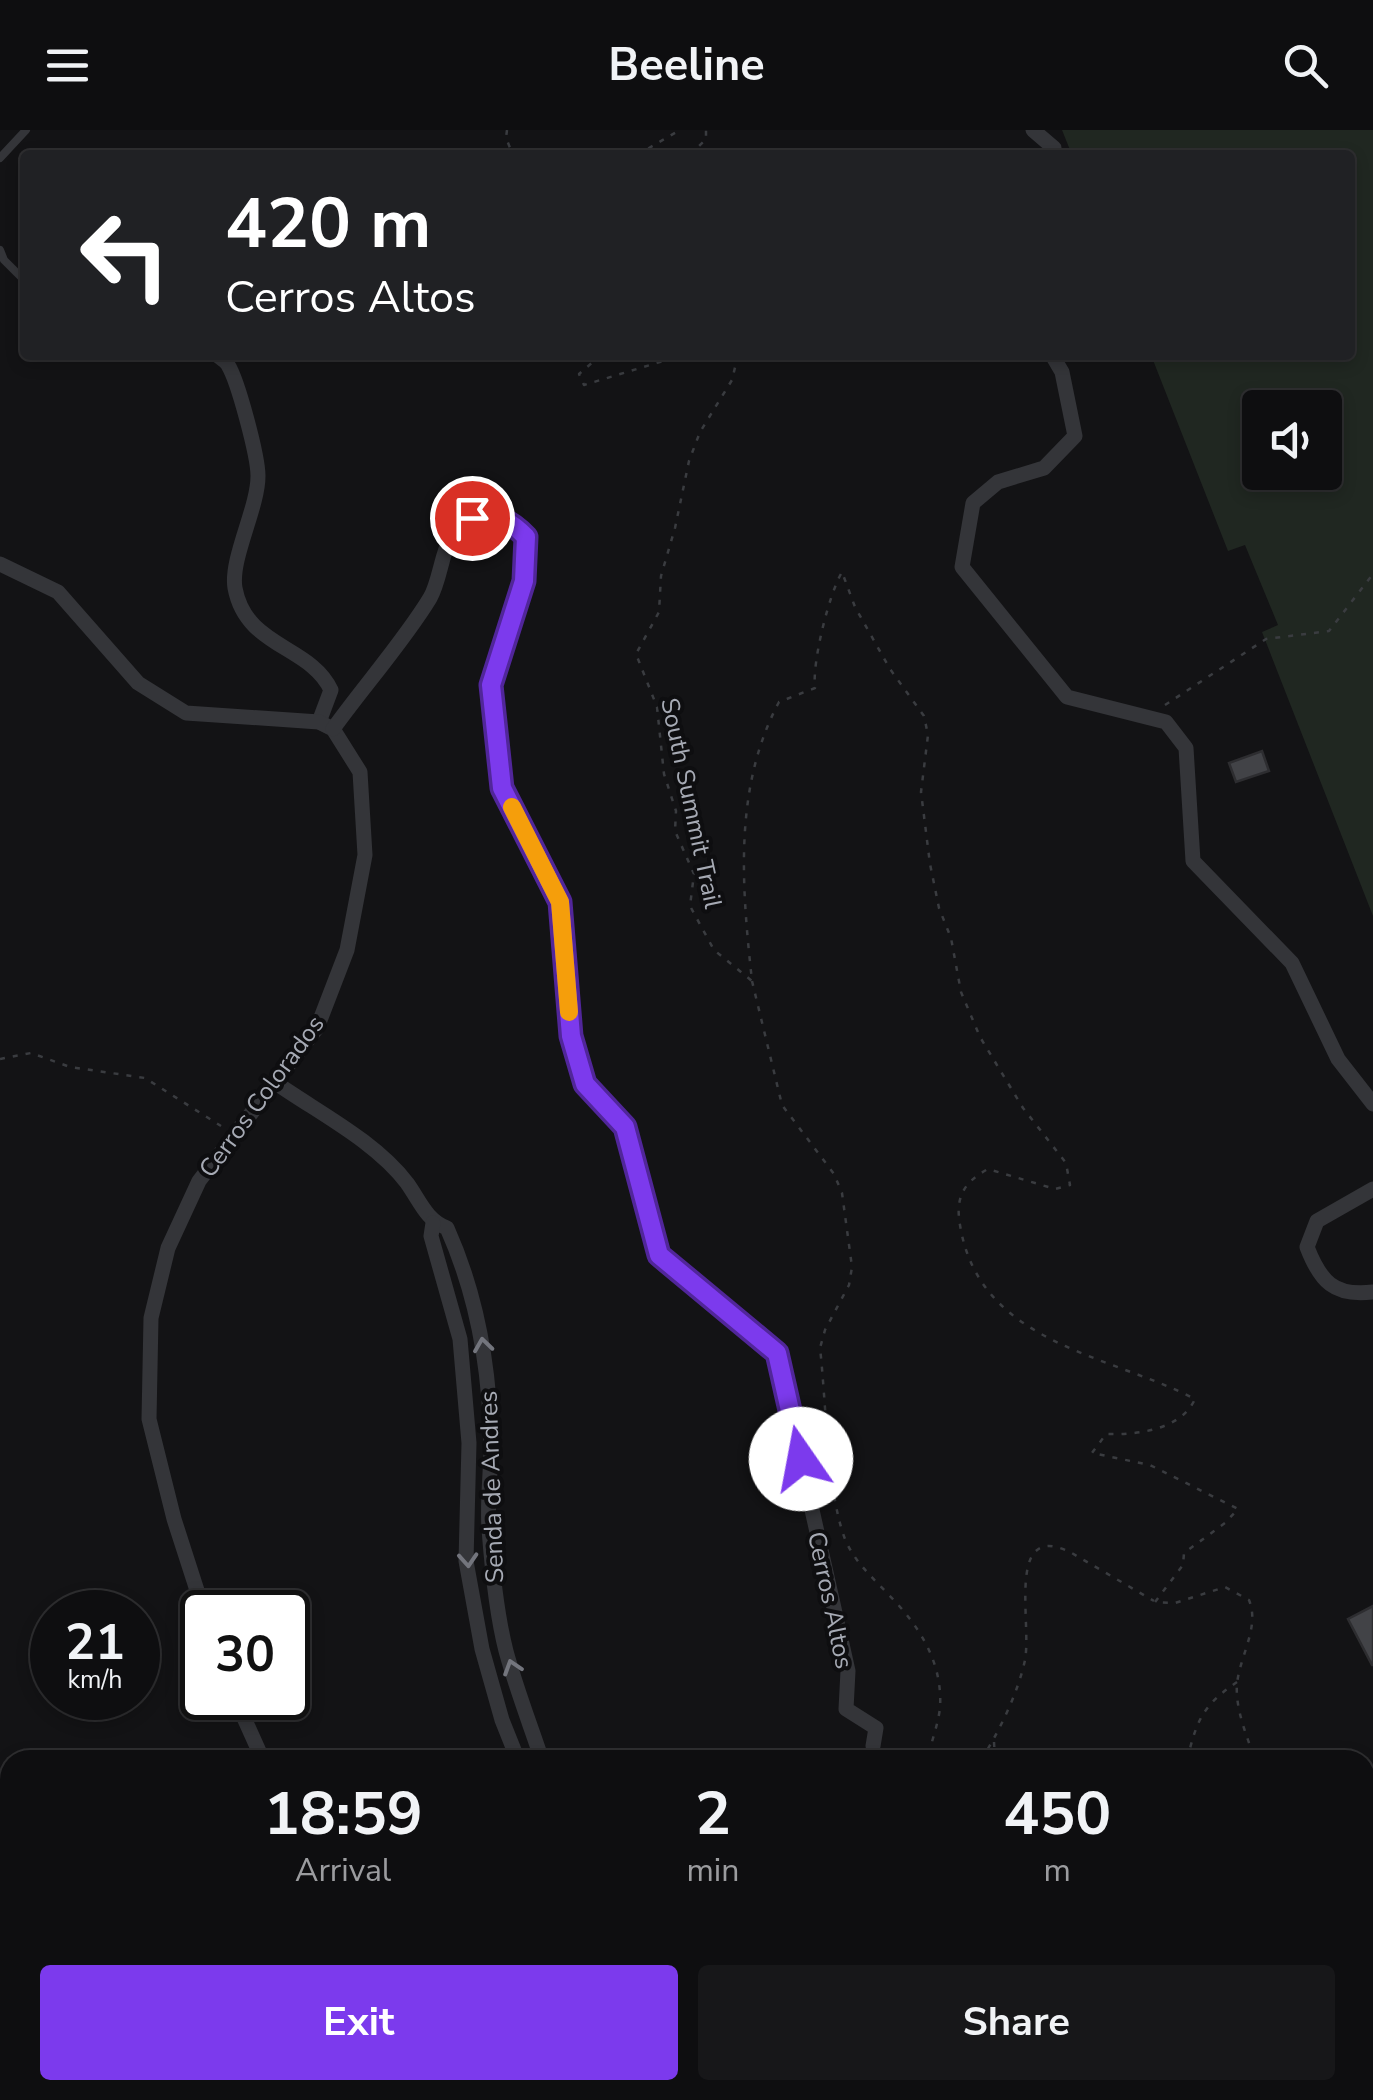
<!DOCTYPE html>
<html lang="en">
<head>
<meta charset="utf-8">
<style>
	:root { --surface:#0e0e10; --page:#171719; --text:#f1f3f6; --muted:#9b9c9f; --line:#2e2e30; --accent:#7c3aed }
	body { margin:0; font-family:"Nunito Sans",sans-serif; background:var(--page); color:var(--text); height:100vh; display:flex; flex-direction:column; font-size:38px; white-space:nowrap }
	* { box-sizing:border-box; margin:0 }
	p { font-size:32px; color:var(--muted) }
	.icon { flex:none; width:55px; height:55px; fill:none; stroke:currentColor; stroke-width:2; stroke-linecap:round; stroke-linejoin:round }
	.map { position:relative; flex:1; overflow:hidden }
	.panel { position:absolute; left:0px; top:1620px; width:1375px; height:350px; display:flex; flex-direction:column; background:var(--surface); border-radius:30px 30px 0 0; box-shadow:0 5px 15px #0003,0 0 0 2px var(--line) }
	.panel>* { flex:none }
	.hud { position:absolute; left:20px; top:20px; width:1335px; height:210px; border-radius:10px; box-shadow:0 5px 15px #0003,0 0 0 2px var(--line); background:#202124; color:#fff; overflow:hidden }
	.controls { position:absolute; left:1242px; top:260px; display:grid; gap:20px }
	.controls a { display:grid; place-items:center; width:100px; height:100px; border-radius:10px; background:var(--surface); box-shadow:0 5px 15px #0003,0 0 0 2px var(--line); font-size:50px }
	.speed { position:absolute; left:30px; top:1460px; display:flex; gap:20px; font-size:50px; font-weight:700; text-align:center }
	.speed>* { display:grid; place-content:center; width:130px; height:130px; border-radius:50%; background:var(--surface); box-shadow:0 5px 15px #0003,0 0 0 2px var(--line); line-height:1 }
	.speed small { font-size:25px; font-weight:400 }
	.speed .limit { border:5px solid #111; border-radius:15px; background:#fff; color:#111 }
	.pin { position:absolute; display:grid; place-items:center; width:85px; height:85px; color:#fff; margin:-42px; border:5px solid #fff; border-radius:50%; box-shadow:0 2px 10px #0007 }
	.me { position:absolute; width:110px; margin:-55px; rotate:348deg; stroke-linejoin:round; filter:drop-shadow(0 0 8px #0008) }
	.turn { display:flex; align-items:center; gap:35px; height:210px; padding:0 40px; font-size:45px }
	.turn .icon { width:130px; height:130px; stroke-width:2.5 }
	.turn b { display:block; font-size:70px; line-height:85px }
	.eta { display:flex; justify-content:space-evenly; align-items:center; height:170px; text-align:center }
	.eta b { font-size:60px; font-weight:700; line-height:70px }
	.primary-button { display:flex; gap:20px; margin-top:auto; padding:20px 40px }
	.primary-button a { flex:1; height:115px; border-radius:10px; background:var(--accent); color:#fff; font-size:40px; font-weight:700; line-height:115px; text-align:center }
	.primary-button a+a { background:var(--page); color:var(--text) }
	header { display:flex; justify-content:space-between; align-items:center; height:130px; padding:0 40px; background:var(--surface); font-size:45px; font-weight:700 }
	.map>svg:first-child { display:block }
	.green { fill:#202721; fill-rule:evenodd }
	.building { fill:#424347; stroke:#2d2d30; stroke-width:2.5 }
	.lines { fill:none; stroke-linecap:round; stroke-linejoin:round }
	.path { stroke:#3a3c40; stroke-width:2.5; stroke-dasharray:5 8; stroke-linecap:butt }
	.lane { stroke:#343539; stroke-width:8 }
	.street { stroke:#343539; stroke-width:15 }
	.oneway { stroke:#73757d }
	.route-casing { stroke:#51269a; stroke-width:25 }
	.route { stroke:#7c3aed; stroke-width:18 }
	.slow { stroke:#f59e0b; stroke-width:18 }
	.labels { text-anchor:middle; stroke-width:8; stroke-linejoin:round; paint-order:stroke }
	.street-label { font-size:25px; fill:#a6aab4; stroke:#0e0e10 }
</style>
</head>
<body>
<header><svg class="icon" aria-label="menu" viewBox="0 0 24 24"><path d="M4 6h16M4 12h16M4 18h16"/></svg>Beeline<svg class="icon" aria-label="search" viewBox="0 0 24 24"><circle cx="10" cy="10" r="6"/><path d="M15 15l6 6"/></svg></header>
<div class="map">
<svg width="1373" height="1970" viewBox="0 0 1373 1970">
	<rect width="100%" height="100%" fill="#131315"/>
	<!-- green -->
	<path class="green" d="M 1062,0 L 1373,0 L 1373,786 L 1262,502 L 1278,495 L 1245,415 L 1228,421 L 1151,225 L 1350,225 L 1350,25 L 1072,25 ZM 1260,278 L 1325,278 L 1325,342 L 1260,342 Z"/>
	<!-- building -->
	<g class="building">
		<polygon points="1262,621 1269,641 1236,652 1229,633"/>
		<polygon points="1373,1476 1373,1535 1372,1535 1348,1489"/>
	</g>
	<g class="lines">
		<!-- path -->
		<g class="path">
			<polyline points="507,0 506,8 513,25"/>
			<polyline points="637,25 680,0"/>
			<polyline points="690,25 706,9 706,0"/>
			<polyline points="601,225 579,244 584,255 683,225"/>
			<path d="M 738,225 L 732,250 L 700,302 L 689,331 L 675,398 L 661,446 L 659,482 L 636,524 L 657,577 L 664,644 L 676,681 L 675,701 L 694,744 L 690,776 L 714,820 L 752,851 C 742,758 733,658 779,572 L 815,558 C 812,532 829,464 842,442 L 855,477 L 890,539 L 924,586 L 928,605 L 921,662 L 930,734 L 939,778 L 951,808 L 961,862 L 980,907 L 1023,978 L 1066,1033 L 1070,1055 L 1055,1059 L 988,1039 C 964,1052 955,1067 960,1095 C 979,1214 1108,1224 1195,1269 C 1181,1300 1137,1305 1106,1304 L 1092,1323 L 1150,1335 L 1238,1379 L 1225,1393 L 1184,1423 L 1183,1435 L 1155,1472 L 1175,1473 L 1225,1457 L 1249,1470 C 1260,1497 1240,1525 1237,1554 C 1235,1579 1247,1606 1255,1630"/>
			<polyline points="1165,575 1266,509 1329,501 1373,444"/>
			<path d="M 752,851 L 782,975 L 834,1044 L 842,1063 L 852,1137 L 849,1155 L 825,1200 L 820,1218 C 826,1270 827,1362 845,1409 C 854,1431 871,1446 887,1463 C 918,1494 943,1531 940,1578 C 938,1595 931,1613 927,1630"/>
			<polyline points="0,929 31,923 70,937 145,948 221,996"/>
			<polyline points="994,1612 995,1630"/>
			<path d="M 981,1630 C 999,1602 1018,1563 1025,1530 C 1030,1503 1018,1443 1034,1423 C 1044,1411 1059,1417 1070,1422 L 1154,1471"/>
			<path d="M 1187,1630 C 1197,1590 1202,1576 1237,1552"/>
			<polyline points="974,1970 979,1960"/>
			<polyline points="1080,1970 1085,1960"/>
			<polyline points="1329,1970 1332,1960"/>
		</g>
		<!-- lane -->
		<g class="lane">
			<polyline points="0,28 26,0"/>
			<polyline points="0,120 4,130 25,151"/>
		</g>
		<!-- street -->
		<g class="street">
			<polyline points="1033,0 1054,18 1053,25"/>
			<path d="M 217,225 C 220,228 226,231 228,235 C 238,251 258,326 258,346 C 258,378 230,429 235,458 C 246,518 310,515 331,560 L 319,592"/>
			<polyline points="1052,225 1062,242 1075,306 1044,338 998,352 973,373 962,437 1067,567 1166,592 1186,618 1193,731 1292,833 1338,929 1373,974"/>
			<polyline points="0,434 58,462 138,553 186,583 319,592 333,599 360,642 365,725 347,820 317,898 199,1051 168,1118 151,1188 149,1289 174,1389 204,1482"/>
			<path d="M 333,599 C 363,557 404,511 430,468 C 444,444 441,398 472,388 C 495,380 512,392 527,407 L 524,451 L 491,555 L 502,658 L 560,772 L 571,906 L 585,954 L 625,997 L 659,1125 L 777,1223 L 848,1541 L 846,1579 L 876,1598 L 873,1616"/>
			<path d="M 276,953 C 319,983 375,1011 407,1053 C 420,1071 426,1090 447,1098 C 478,1167 490,1239 491,1315 C 491,1343 487,1371 489,1399 C 492,1439 496,1482 506,1521 C 516,1558 530,1594 542,1630"/>
			<path d="M 1373,1059 L 1317,1091 L 1307,1117 C 1320,1151 1334,1167 1373,1162"/>
			<polyline points="433,1093 431,1106 460,1209 469,1313 466,1431 482,1519 502,1590 518,1630"/>
			<polyline points="235,1568 263,1630"/>
			<polyline points="389,1960 390,1970"/>
		</g>
	</g>
	<!-- one-way arrows -->
	<defs><path id="oneway-chevron" d="M-2-3.5L2.5 0L-2 3.5" fill="none" stroke-width="1.6" stroke-linecap="round" stroke-linejoin="round" transform="scale(2.5)"/></defs>
	<g class="oneway">
		<use href="#oneway-chevron" transform="translate(483 1215) rotate(-98)"/>
		<use href="#oneway-chevron" transform="translate(468 1430) rotate(86)"/>
		<use href="#oneway-chevron" transform="translate(512 1537) rotate(-108)"/>
	</g>
	<g class="lines">
		<defs>
			<path id="route" d="M 472,388 C 497,386 508,388 526,407 L 524,451 L 491,555 L 502,658 L 560,772 L 571,906 L 585,954 L 625,997 L 659,1125 L 777,1223 L 801,1329"/>
		</defs>
		<!-- route casing -->
		<use href="#route" class="route-casing"/>
		<!-- route -->
		<use href="#route" class="route"/>
		<!-- slow -->
		<polyline class="slow" points="512,677 560,772 569,882"/>
	</g>
	<g class="labels">
		<!-- street labels -->
		<g class="street-label">
			<text transform="translate(692 673) rotate(78)" y="9">South Summit Trail</text>
			<text transform="translate(261 966) rotate(-54)" y="9">Cerros Colorados</text>
			<text transform="translate(491 1357) rotate(-92)" y="9">Senda de Andres</text>
			<text transform="translate(831 1470) rotate(78)" y="9">Cerros Altos</text>
		</g>
	</g>
</svg>
<div class="controls">
<a><svg class="icon" aria-label="sound" viewBox="0 0 24 24"><path d="M4 9h4l5-4v14l-5-4H4zM17 9q2 3 0 6"/></svg></a>
</div>
<div class="speed"><div>21<small>km/h</small></div><div class="limit">30</div></div>
<div class="pin" style="left:472px;top:388px;background:#d93025"><svg class="icon" aria-label="arrive" viewBox="0 0 24 24"><path d="M6 21V4h12l-3 4 3 4H6"/></svg></div>
<svg class="me" style="left:801px;top:1329px" viewBox="-20 -20 40 40"><circle r="19" fill="#fff"/><path d="M0-13L10 11 0 6-10 11z" fill="#7c3aed"/></svg>
<div class="hud">
<div class="turn"><svg class="icon" aria-label="left" viewBox="0 0 24 24"><path d="M17 20v-9H6M10 6l-5 5 5 5"/></svg><div><b>420 m</b>Cerros Altos</div></div>
</div>
<section class="panel">
<div class="eta">
<div><b>18:59</b><p>Arrival</p></div>
<div><b>2</b><p>min</p></div>
<div><b>450</b><p>m</p></div>
</div>
<div class="primary-button"><a>Exit</a><a>Share</a></div>
</section>
</div>
</body>
</html>
